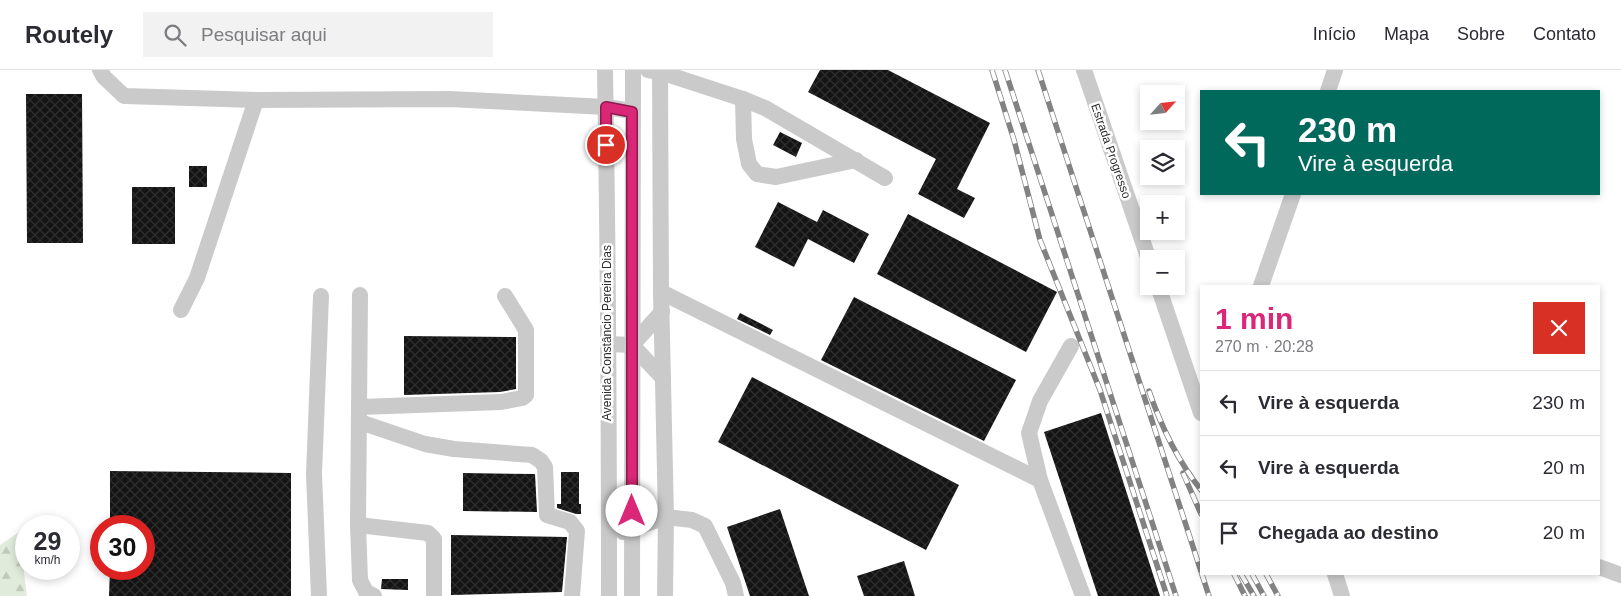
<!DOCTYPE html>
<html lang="pt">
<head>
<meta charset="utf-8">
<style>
	:root { --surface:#fff; --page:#f2f2f3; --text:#2b2b33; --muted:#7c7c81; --line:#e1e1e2; --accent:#db2777 }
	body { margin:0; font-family:Helvetica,sans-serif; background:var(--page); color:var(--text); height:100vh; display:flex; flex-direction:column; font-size:19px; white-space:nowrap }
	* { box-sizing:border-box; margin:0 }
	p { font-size:16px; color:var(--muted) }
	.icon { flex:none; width:28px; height:28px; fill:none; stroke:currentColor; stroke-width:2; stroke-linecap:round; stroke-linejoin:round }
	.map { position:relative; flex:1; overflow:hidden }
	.side { position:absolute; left:1200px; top:215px; width:400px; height:290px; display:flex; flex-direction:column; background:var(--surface); border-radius:0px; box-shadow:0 2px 8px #0003 }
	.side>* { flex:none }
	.hud { position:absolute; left:1200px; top:20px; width:400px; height:105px; border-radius:0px; box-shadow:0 2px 8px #0003; background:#00695c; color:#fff; overflow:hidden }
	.needle { width:32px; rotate:63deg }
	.controls { position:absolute; left:1140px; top:15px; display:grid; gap:10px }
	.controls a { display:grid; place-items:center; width:45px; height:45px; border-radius:0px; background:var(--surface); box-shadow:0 2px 8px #0003; font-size:25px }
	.speed { position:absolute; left:15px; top:445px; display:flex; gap:10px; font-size:25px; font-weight:700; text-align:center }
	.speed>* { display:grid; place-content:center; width:65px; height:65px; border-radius:50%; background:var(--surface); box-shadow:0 2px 8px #0003; line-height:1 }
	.speed small { font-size:12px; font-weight:400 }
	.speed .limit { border:8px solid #d22; background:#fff; color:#111 }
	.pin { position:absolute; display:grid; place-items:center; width:42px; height:42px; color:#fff; margin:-21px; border:2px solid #fff; border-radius:50%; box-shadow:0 1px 5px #0007 }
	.me { position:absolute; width:55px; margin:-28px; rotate:0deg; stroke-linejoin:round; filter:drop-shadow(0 0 4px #0008) }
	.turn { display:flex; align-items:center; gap:18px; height:105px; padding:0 15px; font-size:22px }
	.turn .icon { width:65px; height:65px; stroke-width:2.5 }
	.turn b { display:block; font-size:35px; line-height:42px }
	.round { display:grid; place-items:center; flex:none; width:52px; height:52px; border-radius:0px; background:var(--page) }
	.head { display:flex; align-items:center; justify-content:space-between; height:85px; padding:0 15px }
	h1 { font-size:30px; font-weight:700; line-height:38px; color:var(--accent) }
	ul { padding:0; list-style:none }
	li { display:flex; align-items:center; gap:15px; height:65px; padding:0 15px; border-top:1px solid var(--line) }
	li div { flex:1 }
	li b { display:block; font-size:19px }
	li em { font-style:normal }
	header { display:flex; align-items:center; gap:30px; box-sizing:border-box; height:70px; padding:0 25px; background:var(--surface); border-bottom:1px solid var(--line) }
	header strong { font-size:24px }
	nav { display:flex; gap:28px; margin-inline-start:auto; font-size:18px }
	.search { width:350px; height:45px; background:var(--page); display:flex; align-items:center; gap:12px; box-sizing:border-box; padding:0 18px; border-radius:0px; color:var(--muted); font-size:19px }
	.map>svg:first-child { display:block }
	.forest { fill:url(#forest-firs) }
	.building { fill:url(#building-cross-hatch) }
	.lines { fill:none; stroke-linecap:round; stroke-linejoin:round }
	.minor { stroke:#cacaca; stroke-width:16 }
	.rail-casing { stroke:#828282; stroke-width:5.5 }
	.rail { stroke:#fff; stroke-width:4; stroke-dasharray:11; stroke-linecap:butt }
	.route-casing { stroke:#8e194d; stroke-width:12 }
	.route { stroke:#db2777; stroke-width:9 }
	.labels { text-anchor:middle; stroke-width:5; stroke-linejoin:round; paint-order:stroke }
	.street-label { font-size:12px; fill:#2d2d2d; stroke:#fff }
</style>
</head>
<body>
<header>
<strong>Routely</strong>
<div class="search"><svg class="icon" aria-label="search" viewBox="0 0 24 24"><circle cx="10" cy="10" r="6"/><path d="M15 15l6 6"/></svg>Pesquisar aqui</div>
<nav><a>Início</a><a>Mapa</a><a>Sobre</a><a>Contato</a></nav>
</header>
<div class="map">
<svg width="1621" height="526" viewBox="0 0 1621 526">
	<defs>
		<pattern id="forest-firs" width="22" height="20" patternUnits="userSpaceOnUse" patternTransform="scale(1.25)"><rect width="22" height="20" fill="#e0ebdb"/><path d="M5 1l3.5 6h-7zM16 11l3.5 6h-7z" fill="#c0cabc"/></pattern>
		<pattern id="building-cross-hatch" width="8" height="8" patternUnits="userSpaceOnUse" patternTransform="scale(1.25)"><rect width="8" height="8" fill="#141414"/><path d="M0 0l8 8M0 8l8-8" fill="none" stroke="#2e2e2e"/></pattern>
	</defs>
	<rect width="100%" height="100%" fill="#fff"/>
	<!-- forest -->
	<polygon class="forest" points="19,462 27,526 0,526 0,475"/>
	<!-- building -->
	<g class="building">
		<polygon points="820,0 888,0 990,53 957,119 975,128 964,148 918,124 936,89 808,22"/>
		<polygon points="26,24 82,24 83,173 27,173"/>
		<polygon points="780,62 802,73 796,87 773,75"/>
		<rect x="189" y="96" width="18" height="21"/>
		<rect x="132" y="117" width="43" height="57"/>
		<polygon points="778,132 817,152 823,140 869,164 854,193 808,169 794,197 755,177"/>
		<polygon points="908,144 1057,222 1026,282 877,204"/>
		<polygon points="854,227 1016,310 984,371 821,290"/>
		<polygon points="740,243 773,260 770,265 737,249"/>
		<polygon points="404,266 516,267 516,319 500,322 404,325"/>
		<polygon points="752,307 959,415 926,480 718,372"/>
		<polygon points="1101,343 1160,526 1098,526 1044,362"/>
		<polygon points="110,401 291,403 291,526 109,526 110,499 144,499 144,456 110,456"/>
		<polygon points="561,402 579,402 579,434 581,434 581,444 576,444 557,438 557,434 561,434"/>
		<polygon points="463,403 535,404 537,442 463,441"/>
		<polygon points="780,439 809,526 750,526 727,457"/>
		<polygon points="451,465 567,467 562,522 451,525"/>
		<polygon points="904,491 915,526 864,526 857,506"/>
		<polygon points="382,509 408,509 408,520 381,519"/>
	</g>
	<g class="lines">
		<!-- minor -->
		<g class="minor">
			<polyline points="100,0 104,7 124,26 256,30 449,29 606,37 632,41"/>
			<path d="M 605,0 C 608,175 609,351 609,526"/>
			<polyline points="648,0 660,2 743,29 765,38 885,108"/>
			<polyline points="660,0 661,222 666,447 665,526"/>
			<polyline points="1084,0 1149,190"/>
			<polyline points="1328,21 1335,0"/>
			<polyline points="743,29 744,69 749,94 757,104 776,107 856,90"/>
			<polyline points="1158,216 1201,343"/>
			<polyline points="1261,216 1293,124"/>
			<polyline points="661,222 1040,410"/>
			<polyline points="360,225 358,455 360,510 366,522 374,526"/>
			<polyline points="181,240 197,208 256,30"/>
			<polyline points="608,274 632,275 663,308"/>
			<polyline points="632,275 662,242"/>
			<polyline points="1071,276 1040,331 1029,363 1040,410 1083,526"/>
			<polyline points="360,337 501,332 522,328 526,325 526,260 505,226"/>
			<polyline points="360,352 425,374 454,379 532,385 541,391 545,397 547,445 570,452 577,461 572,526"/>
			<polyline points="358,455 428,463 434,469 434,526"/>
			<polyline points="623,462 666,447 692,450 705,456 733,513 736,526"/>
			<polyline points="1599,497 1621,505"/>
			<polyline points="1335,504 1342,526"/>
			<polyline points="319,526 314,404 321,226"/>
			<polyline points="632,526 633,0"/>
		</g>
		<defs>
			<g id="rail">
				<polyline points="992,0 1014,70 1040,170 1100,320 1167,526"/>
				<polyline points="1005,0 1176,526"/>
				<polyline points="1038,0 1209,526"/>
				<path d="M 1149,321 C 1161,356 1178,391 1201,420"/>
				<polyline points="1183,403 1201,444"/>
				<polyline points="1234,504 1245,526"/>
				<polyline points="1241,504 1254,526"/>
				<polyline points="1252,504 1264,526"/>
				<polyline points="1266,504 1278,526"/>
			</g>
		</defs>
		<!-- rail casing -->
		<use href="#rail" class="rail-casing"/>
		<!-- rail -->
		<use href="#rail" class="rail"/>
	</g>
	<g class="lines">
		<defs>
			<polyline id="route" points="606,75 606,37 632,42 632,441"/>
		</defs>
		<!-- route casing -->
		<use href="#route" class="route-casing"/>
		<!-- route -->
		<use href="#route" class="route"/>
	</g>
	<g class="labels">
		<!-- street labels -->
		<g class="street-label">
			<text transform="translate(1111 81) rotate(71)" y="4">Estrada Progresso</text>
			<text transform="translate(607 263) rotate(-90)" y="4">Avenida Constâncio Pereira Dias</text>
		</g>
	</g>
</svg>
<div class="controls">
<a><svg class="needle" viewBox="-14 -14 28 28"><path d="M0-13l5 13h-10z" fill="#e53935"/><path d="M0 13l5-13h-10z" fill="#7c7c81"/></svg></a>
<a><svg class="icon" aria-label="layers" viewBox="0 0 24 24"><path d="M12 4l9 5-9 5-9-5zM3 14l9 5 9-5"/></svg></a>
<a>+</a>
<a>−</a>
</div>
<div class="speed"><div>29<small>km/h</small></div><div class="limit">30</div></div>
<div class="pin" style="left:606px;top:75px;background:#d93025"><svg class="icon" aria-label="arrive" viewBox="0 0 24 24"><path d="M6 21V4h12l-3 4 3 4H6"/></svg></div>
<svg class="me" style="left:632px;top:441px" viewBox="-20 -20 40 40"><circle r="19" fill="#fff"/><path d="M0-13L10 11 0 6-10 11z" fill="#db2777"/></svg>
<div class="hud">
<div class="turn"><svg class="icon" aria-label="left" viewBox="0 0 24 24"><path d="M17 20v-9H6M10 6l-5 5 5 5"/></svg><div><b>230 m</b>Vire à esquerda</div></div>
</div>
<section class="side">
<div class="head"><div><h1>1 min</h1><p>270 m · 20:28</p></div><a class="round" style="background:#d93025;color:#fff"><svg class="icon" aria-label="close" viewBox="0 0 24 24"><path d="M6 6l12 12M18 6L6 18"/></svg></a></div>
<ul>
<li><svg class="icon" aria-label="left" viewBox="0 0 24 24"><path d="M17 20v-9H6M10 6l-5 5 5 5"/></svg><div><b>Vire à esquerda</b></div><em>230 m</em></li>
<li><svg class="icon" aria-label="left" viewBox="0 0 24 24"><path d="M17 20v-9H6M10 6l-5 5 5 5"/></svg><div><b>Vire à esquerda</b></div><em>20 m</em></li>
<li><svg class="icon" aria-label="arrive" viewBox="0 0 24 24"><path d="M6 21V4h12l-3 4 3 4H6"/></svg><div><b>Chegada ao destino</b></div><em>20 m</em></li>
</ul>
</section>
</div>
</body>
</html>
